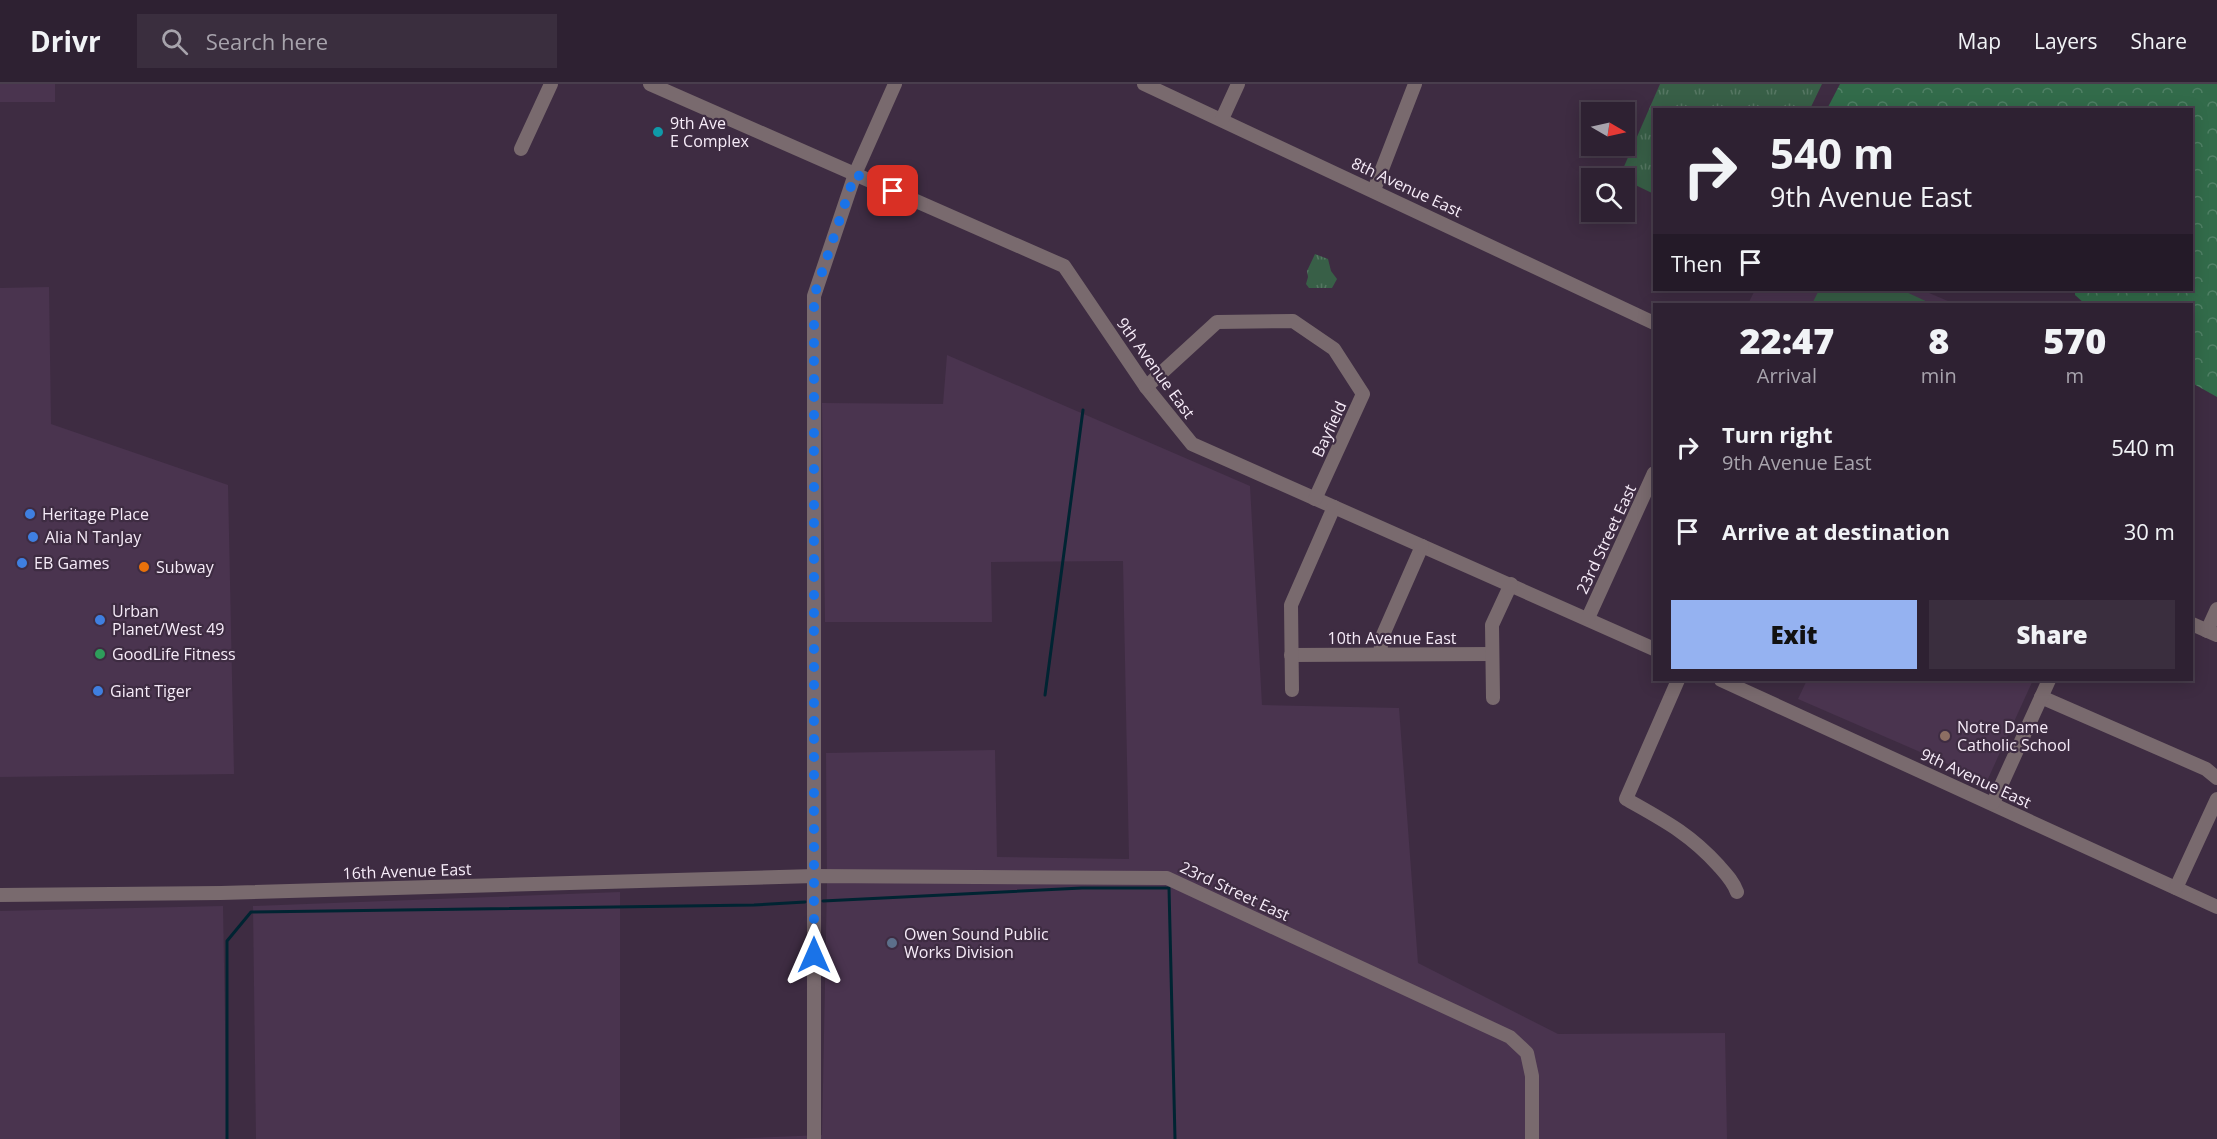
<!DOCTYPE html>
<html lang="en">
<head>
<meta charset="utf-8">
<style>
	:root { --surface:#2e2132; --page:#3a2e3e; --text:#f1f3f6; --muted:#a7a3ac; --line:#493e4d; --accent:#95b2f1 }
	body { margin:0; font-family:"Open Sans",sans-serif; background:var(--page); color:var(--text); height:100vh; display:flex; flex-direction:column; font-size:22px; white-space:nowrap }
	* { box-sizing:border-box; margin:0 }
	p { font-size:20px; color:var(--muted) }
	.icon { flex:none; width:33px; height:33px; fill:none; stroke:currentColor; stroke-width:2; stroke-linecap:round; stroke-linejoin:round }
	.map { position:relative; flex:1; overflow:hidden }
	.details { position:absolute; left:1653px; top:219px; width:540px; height:378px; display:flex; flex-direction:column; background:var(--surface); border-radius:0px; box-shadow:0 3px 15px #0003,0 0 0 2px var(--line) }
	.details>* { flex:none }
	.guide { position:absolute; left:1653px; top:24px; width:540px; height:183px; border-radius:0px; box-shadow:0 3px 15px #0003,0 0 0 2px var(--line); background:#2e2132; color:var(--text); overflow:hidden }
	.needle { width:39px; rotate:99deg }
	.fabs { position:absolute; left:1581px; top:18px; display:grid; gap:12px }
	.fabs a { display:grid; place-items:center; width:54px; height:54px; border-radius:0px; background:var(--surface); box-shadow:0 3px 15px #0003,0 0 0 2px var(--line); font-size:30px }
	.pin { position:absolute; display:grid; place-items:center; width:51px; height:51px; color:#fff; margin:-26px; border-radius:12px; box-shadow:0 3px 9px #0006 }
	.me { position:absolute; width:66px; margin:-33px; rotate:0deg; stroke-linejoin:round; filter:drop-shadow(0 0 4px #0008) }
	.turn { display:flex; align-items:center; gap:21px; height:126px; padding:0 18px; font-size:27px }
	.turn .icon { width:78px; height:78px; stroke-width:2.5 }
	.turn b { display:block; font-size:42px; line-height:51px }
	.then { display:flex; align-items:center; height:57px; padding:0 18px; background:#0003; gap:12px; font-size:22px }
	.eta { display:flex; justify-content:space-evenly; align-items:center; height:102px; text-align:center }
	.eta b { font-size:36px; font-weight:800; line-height:42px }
	.action { display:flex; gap:12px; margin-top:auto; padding:12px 18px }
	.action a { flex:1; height:69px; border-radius:0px; background:var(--accent); color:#111; font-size:24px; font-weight:800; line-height:69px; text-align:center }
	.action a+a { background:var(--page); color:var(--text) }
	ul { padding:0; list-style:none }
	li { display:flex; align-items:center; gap:18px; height:84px; padding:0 18px }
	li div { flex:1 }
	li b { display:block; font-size:22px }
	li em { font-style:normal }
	header { display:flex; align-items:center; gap:36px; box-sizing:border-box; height:84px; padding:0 30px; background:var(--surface); border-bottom:2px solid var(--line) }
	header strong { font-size:28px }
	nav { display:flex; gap:33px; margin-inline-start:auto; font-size:21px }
	.search { width:420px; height:54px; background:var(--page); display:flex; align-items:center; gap:15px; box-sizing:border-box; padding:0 21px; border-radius:0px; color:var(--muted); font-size:22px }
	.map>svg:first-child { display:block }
	.built { fill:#4a344f }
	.grass { fill:url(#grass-tufts) }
	.forest { fill:url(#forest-crowns) }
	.garden { fill:#385f47 }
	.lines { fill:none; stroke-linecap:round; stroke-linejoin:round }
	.stream { stroke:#002432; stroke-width:3 }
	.minor { stroke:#796a6e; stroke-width:14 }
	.route { stroke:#1a73e8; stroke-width:10; stroke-dasharray:0 18 }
	.culture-dot { fill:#0f9aa8; stroke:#3e2c42; stroke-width:2 }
	.shop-dot { fill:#3f7fe0; stroke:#3e2c42; stroke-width:2 }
	.food-dot { fill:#e8710a; stroke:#3e2c42; stroke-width:2 }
	.leisure-dot { fill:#2e9e5b; stroke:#3e2c42; stroke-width:2 }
	.education-dot { fill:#8d6e63; stroke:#3e2c42; stroke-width:2 }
	.service-dot { fill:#5c6f8a; stroke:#3e2c42; stroke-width:2 }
	.labels { text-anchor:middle; stroke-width:4.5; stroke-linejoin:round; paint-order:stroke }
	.poi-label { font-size:16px; fill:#f6ebf8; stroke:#3e2c42; text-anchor:start }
	.street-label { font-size:16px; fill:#f6ebf8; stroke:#3e2c42 }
</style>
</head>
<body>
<header>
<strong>Drivr</strong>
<div class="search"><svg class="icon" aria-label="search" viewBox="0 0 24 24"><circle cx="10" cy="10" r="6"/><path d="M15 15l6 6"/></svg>Search here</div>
<nav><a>Map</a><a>Layers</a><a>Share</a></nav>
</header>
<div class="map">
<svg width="2217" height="1055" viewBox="0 0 2217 1055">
	<defs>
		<pattern id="grass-tufts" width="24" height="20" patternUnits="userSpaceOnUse" patternTransform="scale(1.5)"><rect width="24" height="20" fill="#385f47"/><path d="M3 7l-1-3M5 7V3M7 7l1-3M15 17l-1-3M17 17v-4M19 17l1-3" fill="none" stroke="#557662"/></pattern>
		<pattern id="forest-crowns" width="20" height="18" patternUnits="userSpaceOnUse" patternTransform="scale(1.5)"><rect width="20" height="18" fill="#326b4a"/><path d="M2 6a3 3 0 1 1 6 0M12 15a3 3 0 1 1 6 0" fill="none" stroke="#508065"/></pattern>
	</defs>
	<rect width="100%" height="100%" fill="#3e2c42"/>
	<!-- built -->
	<g class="built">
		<rect x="0" y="0" width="55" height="18"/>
		<polygon points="49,203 51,340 228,401 234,690 0,693 0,204"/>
		<polygon points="1755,206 1922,206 1955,220 1748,220"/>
		<polygon points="947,271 1250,402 1262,621 1399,624 1418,879 1558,950 1725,949 1727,1055 727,1055 822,1051 827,800 826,669 995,666 997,773 1129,775 1123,477 991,478 992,538 825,538 822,319 943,320"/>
		<polygon points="1807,596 2033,596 1987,697 1798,615"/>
		<polygon points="620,808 620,1055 256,1055 253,822"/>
		<polygon points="223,822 227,1055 0,1055 0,827"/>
	</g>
	<!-- grass -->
	<g class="grass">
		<polygon points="1660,0 1822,0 1810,25 1654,26 1654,110 1625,96 1624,94 1619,94"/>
		<polygon points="1315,170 1328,175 1331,187 1337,195 1332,204 1309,204 1306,200 1308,193 1307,187"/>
	</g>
	<!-- forest -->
	<polygon class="forest" points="1840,0 2217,0 2217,313 2192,299 2192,220 2085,220 2075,211 2075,206 2192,206 2192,26 1827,25"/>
	<!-- garden -->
	<polygon class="garden" points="1819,206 1902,206 1932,220 1812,220"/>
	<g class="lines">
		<!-- stream -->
		<g class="stream">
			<polyline points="1045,611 1083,326"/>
			<polyline points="823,817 1082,804 1169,804 1175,1055"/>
			<polyline points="227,1055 227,857 251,828 754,821 805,818"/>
		</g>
		<!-- minor -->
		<g class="minor">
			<polyline points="650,0 1064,182 1146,303 1192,360 1654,565"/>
			<polyline points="1144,0 1654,239"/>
			<polyline points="1222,35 1238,0"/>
			<polyline points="521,65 551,0"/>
			<polyline points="1374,106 1415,0"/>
			<polyline points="1146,303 1217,238 1293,237 1334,265 1363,310 1315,415"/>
			<polyline points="1588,534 1654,389"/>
			<polyline points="2192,540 2217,551"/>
			<polyline points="2207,547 2217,525"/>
			<polyline points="1380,570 1382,553 1422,462"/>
			<polyline points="1291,571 1492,570"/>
			<path d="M 1678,596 L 1626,715 C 1663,736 1689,749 1718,781 C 1726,790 1733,797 1737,808"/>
			<polyline points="1721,596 2217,823"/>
			<polyline points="1292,606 1291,521 1334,423"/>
			<polyline points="2041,613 2206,685 2217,694"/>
			<polyline points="1493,614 1492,541 1511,500"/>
			<polyline points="1993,719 2049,596"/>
			<polyline points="2176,804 2217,715"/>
			<polyline points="0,811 221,809 814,792 1167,794 1510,953 1527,969 1532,992 1532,1055"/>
			<polyline points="814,1055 814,212 855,90 895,0"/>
		</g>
	</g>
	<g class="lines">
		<!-- route -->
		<polyline class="route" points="814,871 814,212 855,90 893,107"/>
	</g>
	<!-- markers -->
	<circle class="culture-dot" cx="658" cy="48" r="6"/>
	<g class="shop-dot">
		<circle cx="30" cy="430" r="6"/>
		<circle cx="33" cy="453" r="6"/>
		<circle cx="22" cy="479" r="6"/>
		<circle cx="100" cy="536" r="6"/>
		<circle cx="98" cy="607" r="6"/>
	</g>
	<circle class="food-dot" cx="144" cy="483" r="6"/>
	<circle class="leisure-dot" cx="100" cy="570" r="6"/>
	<circle class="education-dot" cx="1945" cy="652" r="6"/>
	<circle class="service-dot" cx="892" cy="859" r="6"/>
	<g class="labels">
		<!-- poi labels -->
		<g class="poi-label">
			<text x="670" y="45">9th Ave<tspan x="670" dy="18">E Complex</tspan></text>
			<text x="42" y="436">Heritage Place</text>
			<text x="45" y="459">Alia N TanJay</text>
			<text x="34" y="485">EB Games</text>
			<text x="156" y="489">Subway</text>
			<text x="112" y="533">Urban<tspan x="112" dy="18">Planet/West 49</tspan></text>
			<text x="112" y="576">GoodLife Fitness</text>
			<text x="110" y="613">Giant Tiger</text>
			<text x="1957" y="649">Notre Dame<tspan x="1957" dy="18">Catholic School</tspan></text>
			<text x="904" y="856">Owen Sound Public<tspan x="904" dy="18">Works Division</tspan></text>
		</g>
		<!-- street labels -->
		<g class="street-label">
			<text transform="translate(1407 103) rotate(25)" y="6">8th Avenue East</text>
			<text transform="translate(1156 284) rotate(54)" y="6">9th Avenue East</text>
			<text transform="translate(1329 345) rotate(-65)" y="6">Bayfield</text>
			<text transform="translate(1606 455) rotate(-65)" y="6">23rd Street East</text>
			<text x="1392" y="560">10th Avenue East</text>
			<text transform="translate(1976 694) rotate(25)" y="6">9th Avenue East</text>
			<text transform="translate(407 787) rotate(-2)" y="6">16th Avenue East</text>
			<text transform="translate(1235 807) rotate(25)" y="6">23rd Street East</text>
		</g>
	</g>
</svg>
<div class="fabs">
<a><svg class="needle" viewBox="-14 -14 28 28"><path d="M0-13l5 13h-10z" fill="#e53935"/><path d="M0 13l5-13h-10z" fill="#a7a3ac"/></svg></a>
<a><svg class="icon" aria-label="search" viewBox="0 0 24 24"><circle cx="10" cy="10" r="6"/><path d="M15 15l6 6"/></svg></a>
</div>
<div class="pin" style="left:893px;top:107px;background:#d93025"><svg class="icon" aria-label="arrive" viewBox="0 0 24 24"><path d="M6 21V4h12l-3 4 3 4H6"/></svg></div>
<svg class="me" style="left:814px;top:871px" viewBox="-20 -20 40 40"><path d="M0-17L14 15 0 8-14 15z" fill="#1a73e8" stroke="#fff" stroke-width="4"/></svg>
<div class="guide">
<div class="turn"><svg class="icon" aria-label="right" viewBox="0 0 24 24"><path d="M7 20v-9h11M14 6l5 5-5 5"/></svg><div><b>540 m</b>9th Avenue East</div></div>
<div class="then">Then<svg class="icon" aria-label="arrive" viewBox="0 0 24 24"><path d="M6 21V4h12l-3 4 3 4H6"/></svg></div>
</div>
<section class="details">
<div class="eta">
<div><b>22:47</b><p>Arrival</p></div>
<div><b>8</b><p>min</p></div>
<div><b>570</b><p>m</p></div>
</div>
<ul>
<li><svg class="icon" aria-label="right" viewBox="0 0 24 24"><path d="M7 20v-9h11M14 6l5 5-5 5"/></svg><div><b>Turn right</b><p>9th Avenue East</p></div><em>540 m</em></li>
<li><svg class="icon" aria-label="arrive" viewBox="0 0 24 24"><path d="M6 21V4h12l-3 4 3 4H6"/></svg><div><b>Arrive at destination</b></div><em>30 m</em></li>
</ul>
<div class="action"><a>Exit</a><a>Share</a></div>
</section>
</div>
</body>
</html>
